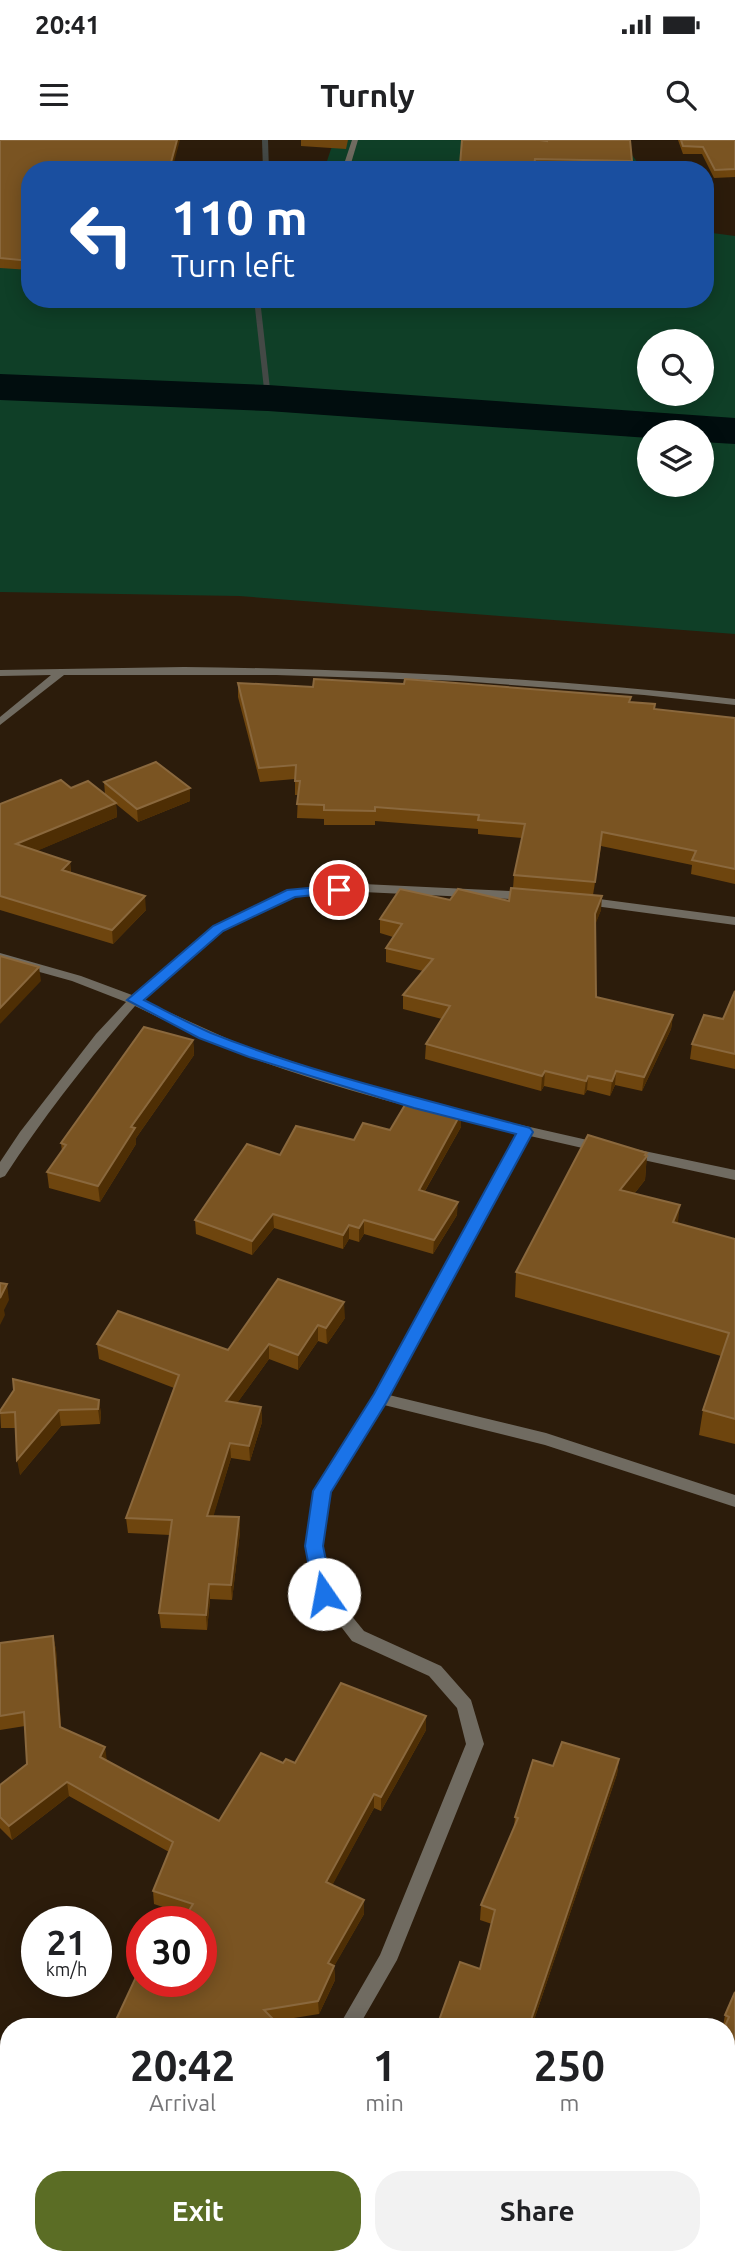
<!DOCTYPE html>
<html lang="en">
<head>
<meta charset="utf-8">
<style>
	:root { --surface:#fff; --page:#f2f2f2; --text:#202124; --muted:#757577; --accent:#5b6d25 }
	body { margin:0; font-family:Ubuntu,sans-serif; background:var(--page); color:var(--text); height:100vh; display:flex; flex-direction:column; font-size:26px; white-space:nowrap }
	* { box-sizing:border-box; margin:0 }
	p { font-size:23px; color:var(--muted) }
	.icon { flex:none; width:38px; height:38px; fill:none; stroke:currentColor; stroke-width:2; stroke-linecap:round; stroke-linejoin:round }
	.map { position:relative; flex:1; overflow:hidden }
	.panel { position:absolute; left:0px; top:1878px; width:735px; height:247px; display:flex; flex-direction:column; background:var(--surface); border-radius:28px 28px 0 0; box-shadow:0 4px 18px #0003 }
	.panel>* { flex:none }
	.top-card { position:absolute; left:21px; top:21px; width:693px; height:147px; border-radius:28px; box-shadow:0 4px 18px #0003; background:#1a4fa0; color:#fff; overflow:hidden }
	.fabs { position:absolute; left:637px; top:189px; display:grid; gap:14px }
	.fabs a { display:grid; place-items:center; width:77px; height:77px; border-radius:50%; background:var(--surface); box-shadow:0 4px 18px #0003; font-size:35px }
	.speed { position:absolute; left:21px; top:1766px; display:flex; gap:14px; font-size:35px; font-weight:700; text-align:center }
	.speed>* { display:grid; place-content:center; width:91px; height:91px; border-radius:50%; background:var(--surface); box-shadow:0 4px 18px #0003; line-height:1 }
	.speed small { font-size:18px; font-weight:400 }
	.speed .limit { border:10px solid #d22; background:#fff; color:#111 }
	.pin { position:absolute; display:grid; place-items:center; width:60px; height:60px; color:#fff; margin:-30px; border:4px solid #fff; border-radius:50%; box-shadow:0 2px 7px #0007 }
	.me { position:absolute; width:77px; margin:-38px; rotate:348deg; stroke-linejoin:round; filter:drop-shadow(0 0 5px #0008) }
	.turn { display:flex; align-items:center; gap:24px; height:147px; padding:0 35px; font-size:32px }
	.turn .icon { width:91px; height:91px; stroke-width:2.5 }
	.turn b { display:block; font-size:49px; line-height:60px }
	.eta { display:flex; justify-content:space-evenly; align-items:center; height:119px; text-align:center }
	.eta b { font-size:42px; font-weight:600; line-height:49px }
	.primary-button { display:flex; gap:14px; margin-top:auto; padding:14px 35px }
	.primary-button a { flex:1; height:80px; border-radius:28px; background:var(--accent); color:#fff; font-size:28px; font-weight:600; line-height:80px; text-align:center }
	.primary-button a+a { background:var(--page); color:var(--text) }
	.status { display:flex; justify-content:space-between; align-items:center; height:49px; padding:0 35px; background:var(--surface); direction:ltr }
	.status svg { height:19px; fill:currentColor }
	header { display:flex; justify-content:space-between; align-items:center; height:91px; padding:0 35px; background:var(--surface); font-size:32px; font-weight:600 }
	.map>svg:first-child { display:block }
	.green { fill:#0f3f27; fill-rule:evenodd }
	.lines { fill:none; stroke-linecap:round; stroke-linejoin:round }
	.stream { stroke:#444946; stroke-width:6 }
	.river { fill:#010d0e; fill-rule:evenodd }
	.street { fill:#706b61; fill-rule:evenodd }
	.wall { fill:#6e450e }
	.shaded-wall { fill:#4e2e04 }
	.building { fill:#7a5422; stroke:#8a683d; stroke-width:2 }
	.route { fill:#1a73e8; stroke:#114b97; stroke-width:2 }
</style>
</head>
<body>
<div class="status"><b>20:41</b><svg viewBox="0 0 49 12"><path d="M0 12V9h3v3zM5 12V6h3v6zM10 12V3h3v9zM15 12V0h3v12zM26 1h20v11H26zM47 4h2v5h-2z"/></svg></div>
<header><svg class="icon" aria-label="menu" viewBox="0 0 24 24"><path d="M4 6h16M4 12h16M4 18h16"/></svg>Turnly<svg class="icon" aria-label="search" viewBox="0 0 24 24"><circle cx="10" cy="10" r="6"/><path d="M15 15l6 6"/></svg></header>
<div class="map">
<svg width="735" height="2124" viewBox="0 0 735 2124">
	<rect width="100%" height="100%" fill="#2c1c0b"/>
	<!-- green -->
	<g class="green">
		<polygon points="334,0 621,0 643,30 324,30"/>
		<path d="M 0,67 L 30,69 L 30,159 L 705,159 L 705,92 L 735,96 L 735,494 L 239,456 L 0,452 ZM 649,201 L 702,201 L 702,254 L 649,254 ZM 649,292 L 702,292 L 702,345 L 649,345 Z"/>
	</g>
	<g class="lines">
		<!-- stream -->
		<g class="stream">
			<polyline points="265,0 266,30"/>
			<polyline points="257,159 268,258"/>
		</g>
		<!-- river -->
		<polygon class="river" points="0,234 268,245 735,278 735,304 702,302 702,292 649,292 649,298 268,271 0,260"/>
		<!-- street -->
		<g class="street">
			<polygon points="352,0 358,0 349,30 342,30"/>
			<path d="M 184,527 C 369,529 552,538 735,559 L 735,565 L 644,555 L 460,541 L 276,535 L 64,535 L 0,585 L 0,577 L 51,535 L 0,536 L 0,530 Z"/>
			<path d="M 363,744 L 529,752 L 535,756 L 529,760 L 363,752 L 294,756 L 222,792 L 142,860 L 237,903 L 342,938 L 468,973 L 605,1004 L 607,1007 L 605,1010 L 600,1012 L 530,996 L 389,1255 L 546,1293 L 735,1355 L 735,1367 L 545,1305 L 384,1265 L 330,1352 L 322,1406 L 332,1452 L 364,1491 L 441,1526 L 471,1560 L 484,1604 L 397,1820 L 359,1886 L 339,1886 L 380,1815 L 466,1604 L 457,1568 L 429,1536 L 352,1501 L 316,1454 L 306,1406 L 314,1351 L 374,1254 L 517,993 C 420,971 321,945 228,909 C 197,896 166,881 135,866 C 88,920 44,976 5,1036 L 0,1038 L 0,1022 L 20,992 L 96,894 L 126,862 L 72,841 L 0,821 L 0,813 L 81,836 L 132,855 L 214,786 L 288,750 Z"/>
			<polygon points="584,757 735,777 735,785 580,764 578,761 580,758"/>
			<polygon points="630,1008 735,1030 735,1040 625,1016 623,1013 625,1010"/>
			<polygon points="0,1974 9,1978 9,1999 0,1995"/>
			<polygon points="235,2116 265,2116 270,2124 239,2124"/>
		</g>
	</g>
	<!-- wall -->
	<g class="wall">
		<polygon points="0,0 30,30 30,130 0,128"/>
		<polygon points="301,0 348,0 346,9 301,6"/>
		<polygon points="462,0 632,21 631,30 534,28 534,30 460,30"/>
		<polygon points="678,0 735,0 735,37 714,38 702,14 683,14"/>
		<polygon points="238,543 630,562 654,569 735,578 735,744 691,734 692,725 601,706 593,755 601,770 595,784 596,857 673,875 671,889 642,951 615,945 610,956 587,950 584,955 544,946 541,951 425,919 426,904 442,879 403,869 403,855 423,831 386,822 386,808 393,797 380,793 380,779 450,760 509,761 513,748 514,735 522,698 478,694 478,689 375,681 375,685 324,685 324,679 297,678 298,655 295,655 295,639 260,642 238,557"/>
		<polygon points="104,642 190,648 190,661 138,682 116,664 117,677 36,711 70,722 71,733 146,770 113,804 0,770 0,664 71,648 105,654"/>
		<polygon points="735,851 735,929 690,919 692,904 723,879"/>
		<polygon points="193,900 194,915 136,998 136,1004 100,1062 49,1048 47,1032 62,1012 61,1003"/>
		<polygon points="461,973 461,987 425,1051 457,1075 433,1114 364,1094 359,1102 349,1099 343,1109 274,1088 252,1115 196,1094 195,1080 280,1015 354,1000 390,990"/>
		<polygon points="647,1013 645,1040 634,1054 677,1083 735,1099 735,1304 699,1295 703,1270 721,1216 515,1157 516,1132"/>
		<polygon points="345,1178 327,1204 318,1201 298,1230 269,1219 237,1263 261,1267 262,1282 250,1321 231,1318 213,1376 239,1377 240,1392 232,1460 210,1459 207,1490 161,1488 159,1473 170,1395 128,1393 126,1378 174,1248 99,1219 97,1204 228,1210"/>
		<polygon points="99,1260 101,1275 100,1284 61,1286 20,1335 16,1288 1,1288 0,1271"/>
		<polygon points="53,1496 56,1510 61,1588 107,1621 219,1681 283,1623 295,1623 426,1576 426,1590 381,1671 374,1668 332,1745 364,1760 364,1774 334,1826 335,1840 319,1874 275,1881 280,1886 115,1886 115,1882 161,1847 201,1841 186,1775 154,1764 153,1751 169,1712 69,1656 12,1700 0,1688 0,1645 27,1624 25,1586 0,1590 0,1503"/>
		<polygon points="619,1619 617,1634 532,1886 437,1886 460,1822 480,1829 492,1784 480,1780 481,1765 514,1688 515,1677 553,1626"/>
		<polygon points="735,1852 735,1973 726,1969 726,1886 723,1886 725,1875"/>
	</g>
	<!-- shaded-wall -->
	<g class="shaded-wall">
		<polygon points="177,0 180,0 172,30 169,30"/>
		<polygon points="190,648 190,661 138,682 137,669"/>
		<polygon points="116,663 117,677 18,719 16,704"/>
		<polygon points="602,692 601,706 593,756 595,742"/>
		<polygon points="70,722 71,736 62,730"/>
		<polygon points="145,756 146,770 113,804 112,790"/>
		<polygon points="602,756 601,770 594,788 595,774"/>
		<polygon points="39,827 41,841 0,884 0,868"/>
		<polygon points="673,875 671,889 642,951 644,937"/>
		<polygon points="193,900 194,915 136,998 136,1004 100,1062 98,1046 131,987"/>
		<polygon points="545,931 544,946 541,951 542,936"/>
		<polygon points="616,931 615,945 610,956 612,941"/>
		<polygon points="588,936 587,950 584,955 586,941"/>
		<polygon points="461,973 461,987 418,1063 419,1050"/>
		<polygon points="647,1013 645,1040 618,1074 620,1050"/>
		<polygon points="458,1062 457,1075 433,1114 434,1100"/>
		<polygon points="680,1065 677,1090 673,1082"/>
		<polygon points="273,1074 274,1088 252,1115 252,1101"/>
		<polygon points="364,1080 364,1094 359,1102 359,1088"/>
		<polygon points="349,1085 349,1099 343,1109 343,1095"/>
		<polygon points="7,1144 9,1160 4,1170 5,1175 0,1185 0,1158"/>
		<polygon points="344,1162 345,1178 327,1204 326,1188"/>
		<polygon points="318,1185 318,1201 298,1230 298,1215"/>
		<polygon points="269,1204 269,1219 227,1277 226,1261"/>
		<polygon points="99,1260 101,1275 100,1284 98,1269"/>
		<polygon points="261,1267 262,1282 250,1321 249,1306"/>
		<polygon points="59,1270 61,1286 20,1335 17,1320"/>
		<polygon points="230,1303 231,1318 209,1391 207,1376"/>
		<polygon points="239,1377 240,1392 232,1460 231,1445"/>
		<polygon points="209,1444 210,1459 207,1490 206,1475"/>
		<polygon points="53,1496 56,1510 62,1601 60,1587"/>
		<polygon points="426,1576 426,1590 381,1671 381,1657"/>
		<polygon points="105,1607 107,1621 100,1617"/>
		<polygon points="619,1619 617,1634 532,1886 529,1886"/>
		<polygon points="67,1642 69,1656 12,1700 9,1686"/>
		<polygon points="374,1654 374,1668 327,1755 326,1742"/>
		<polygon points="364,1760 364,1774 328,1837 328,1823"/>
		<polygon points="334,1826 335,1840 319,1874 318,1861"/>
		<polygon points="0,2064 1,2064 5,2079 0,2085"/>
		<polygon points="127,2116 133,2116 134,2124 122,2124"/>
	</g>
	<!-- building -->
	<g class="building">
		<polygon points="0,0 177,0 169,30 30,30 30,121 0,118"/>
		<polygon points="462,0 540,0 547,1 547,0 630,0 632,21 535,19 534,26 460,25"/>
		<polygon points="681,0 735,0 735,29 715,30 703,7 683,6"/>
		<polygon points="314,539 404,544 405,539 631,557 629,562 655,564 654,569 735,578 735,729 692,720 696,711 602,692 595,742 514,735 525,684 478,680 479,675 375,667 375,671 324,670 324,665 297,664 300,641 295,641 296,625 259,628 238,543 313,547"/>
		<polygon points="156,622 190,648 137,669 104,642"/>
		<polygon points="61,640 71,648 88,641 116,663 16,704 70,722 62,730 145,756 112,790 0,756 0,664"/>
		<polygon points="511,748 602,756 595,774 596,857 673,875 644,937 616,931 612,941 588,936 586,941 545,931 542,936 426,904 450,866 403,855 433,819 386,808 402,784 380,779 400,749 450,760 458,749 509,761"/>
		<polygon points="0,816 39,827 0,868"/>
		<polygon points="735,851 735,914 692,904 704,875 723,879"/>
		<polygon points="144,887 193,900 131,987 135,988 98,1046 47,1032 66,1005 61,1003"/>
		<polygon points="408,960 461,973 419,1050 458,1062 434,1100 364,1080 359,1088 349,1085 343,1095 273,1074 252,1101 195,1080 247,1004 280,1015 296,986 354,1000 363,983 390,990"/>
		<polygon points="588,995 647,1013 645,1015 647,1016 620,1050 680,1065 673,1082 735,1099 735,1279 703,1270 729,1193 516,1132"/>
		<polygon points="278,1139 344,1162 326,1188 318,1185 298,1215 269,1204 226,1261 261,1267 249,1306 230,1303 207,1376 239,1377 231,1445 209,1444 206,1475 159,1473 172,1380 126,1378 179,1235 97,1204 118,1171 228,1210"/>
		<polygon points="0,1143 7,1144 0,1158"/>
		<polygon points="13,1239 99,1260 98,1269 59,1270 17,1320 15,1272 0,1273 0,1271 14,1250"/>
		<polygon points="53,1496 60,1587 105,1607 100,1617 219,1681 261,1613 283,1623 286,1619 295,1623 341,1543 426,1576 381,1657 374,1654 326,1742 364,1760 328,1823 334,1826 318,1861 264,1870 280,1886 120,1886 115,1882 136,1837 142,1839 142,1841 147,1841 161,1847 164,1841 201,1841 201,1782 182,1782 193,1764 153,1751 173,1702 67,1642 9,1686 0,1677 0,1645 27,1624 24,1572 0,1576 0,1503"/>
		<polygon points="562,1602 619,1619 529,1886 437,1886 460,1822 480,1829 495,1770 481,1765 518,1678 515,1677 533,1620 553,1626"/>
		<polygon points="735,1852 735,1959 728,1956 726,1960 726,1886 725,1886 729,1877 725,1875"/>
		<polygon points="0,2086 9,2093 9,2116 42,2116 46,2119 48,2116 127,2116 122,2124 0,2124"/>
	</g>
	<!-- route -->
	<path class="route" d="M 339,745 L 346,750 L 344,752 L 295,757 L 223,791 L 144,860 C 166,871 188,883 211,893 C 314,934 424,959 530,988 L 533,992 L 386,1263 L 331,1352 L 323,1406 L 333,1454 L 331,1460 L 324,1462 L 317,1460 L 314,1454 L 305,1406 L 313,1351 L 374,1254 L 516,994 L 414,968 L 249,917 L 199,898 L 127,860 L 213,786 L 287,750 Z"/>
</svg>
<div class="fabs">
<a><svg class="icon" aria-label="search" viewBox="0 0 24 24"><circle cx="10" cy="10" r="6"/><path d="M15 15l6 6"/></svg></a>
<a><svg class="icon" aria-label="layers" viewBox="0 0 24 24"><path d="M12 4l9 5-9 5-9-5zM3 14l9 5 9-5"/></svg></a>
</div>
<div class="speed"><div>21<small>km/h</small></div><div class="limit">30</div></div>
<div class="pin" style="left:339px;top:750px;background:#d93025"><svg class="icon" aria-label="arrive" viewBox="0 0 24 24"><path d="M6 21V4h12l-3 4 3 4H6"/></svg></div>
<svg class="me" style="left:324px;top:1454px" viewBox="-20 -20 40 40"><circle r="19" fill="#fff"/><path d="M0-13L10 11 0 6-10 11z" fill="#1a73e8"/></svg>
<div class="top-card">
<div class="turn"><svg class="icon" aria-label="left" viewBox="0 0 24 24"><path d="M17 20v-9H6M10 6l-5 5 5 5"/></svg><div><b>110 m</b>Turn left</div></div>
</div>
<section class="panel">
<div class="eta">
<div><b>20:42</b><p>Arrival</p></div>
<div><b>1</b><p>min</p></div>
<div><b>250</b><p>m</p></div>
</div>
<div class="primary-button"><a>Exit</a><a>Share</a></div>
</section>
</div>
</body>
</html>
